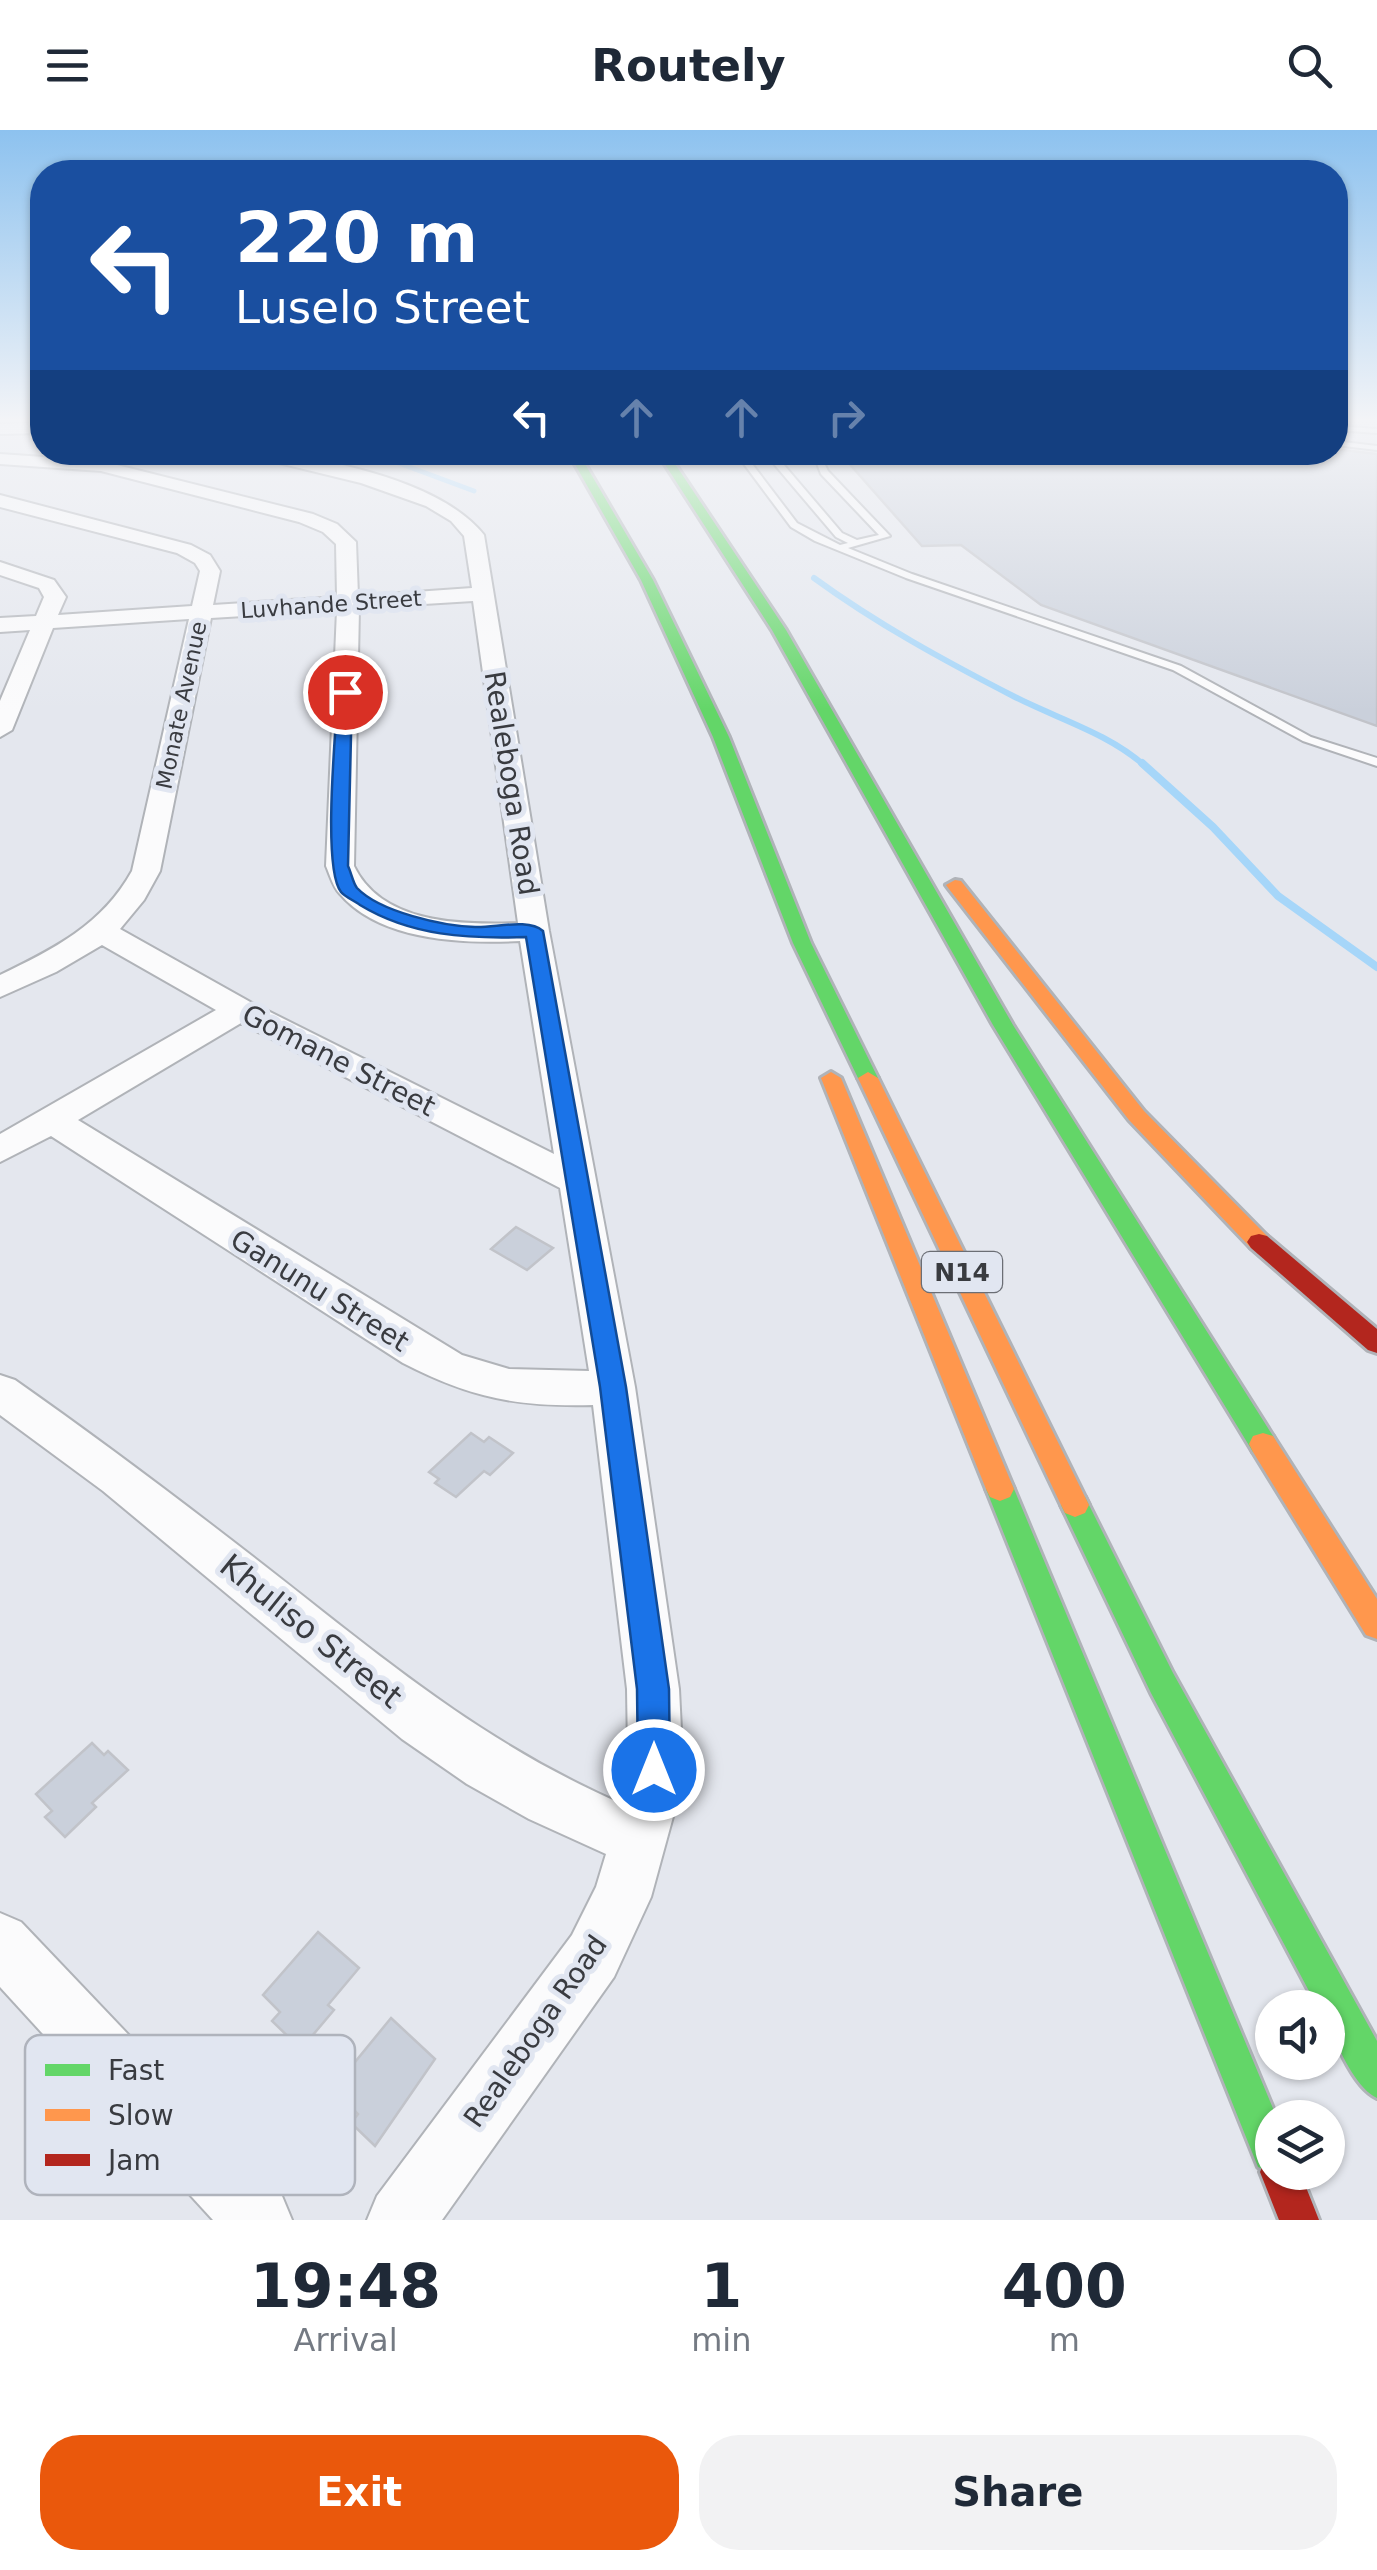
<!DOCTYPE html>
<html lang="en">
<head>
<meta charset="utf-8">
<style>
	:root { --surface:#fff; --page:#f2f2f3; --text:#1f2937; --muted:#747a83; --accent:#ea580c }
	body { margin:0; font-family:"DejaVu Sans",sans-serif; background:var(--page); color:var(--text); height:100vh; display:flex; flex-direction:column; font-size:38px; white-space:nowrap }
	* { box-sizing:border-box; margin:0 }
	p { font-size:32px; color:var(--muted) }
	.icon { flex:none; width:55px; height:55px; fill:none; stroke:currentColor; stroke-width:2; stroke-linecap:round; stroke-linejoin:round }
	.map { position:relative; height:2090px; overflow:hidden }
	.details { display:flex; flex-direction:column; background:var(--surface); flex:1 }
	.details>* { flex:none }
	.hud { position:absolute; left:30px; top:30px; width:1318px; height:305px; border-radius:40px; box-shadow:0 2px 8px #0004; background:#1a4fa0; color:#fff; overflow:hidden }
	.buttons { position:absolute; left:1255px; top:1860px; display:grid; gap:20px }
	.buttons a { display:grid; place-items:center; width:90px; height:90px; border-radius:50%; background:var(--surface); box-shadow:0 2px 8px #0004; font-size:50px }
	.pin { position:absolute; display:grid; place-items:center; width:85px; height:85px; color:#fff; margin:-42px; border:5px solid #fff; border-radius:50%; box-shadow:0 2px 10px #0007 }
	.me { position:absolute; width:110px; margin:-55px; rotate:0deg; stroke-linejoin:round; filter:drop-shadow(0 0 8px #0008) }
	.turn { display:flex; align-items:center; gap:35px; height:210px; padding:0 40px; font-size:45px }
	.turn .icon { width:130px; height:130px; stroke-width:2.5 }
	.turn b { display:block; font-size:70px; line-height:85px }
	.lanes { display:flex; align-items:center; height:95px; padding:0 40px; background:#0003; justify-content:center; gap:50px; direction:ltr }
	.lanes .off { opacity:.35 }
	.eta { display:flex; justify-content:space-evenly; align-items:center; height:170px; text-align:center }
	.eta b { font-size:60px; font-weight:600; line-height:70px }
	.primary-button { display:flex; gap:20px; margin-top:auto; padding:20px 40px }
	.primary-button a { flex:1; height:115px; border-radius:40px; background:var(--accent); color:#fff; font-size:40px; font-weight:600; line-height:115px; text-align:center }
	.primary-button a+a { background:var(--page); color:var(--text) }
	header { display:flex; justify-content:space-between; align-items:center; height:130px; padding:0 40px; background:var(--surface); font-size:45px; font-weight:600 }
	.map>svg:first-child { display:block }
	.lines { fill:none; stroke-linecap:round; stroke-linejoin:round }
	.stream-far2 { stroke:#a6d6f9; stroke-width:5 }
	.stream-far1 { stroke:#a6d6f9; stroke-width:6 }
	.stream { stroke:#a6d6f9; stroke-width:8 }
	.building { fill:#cad0db; stroke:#c1c3c9; stroke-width:2.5 }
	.lane-casing { stroke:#b0b3b8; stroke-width:4 }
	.street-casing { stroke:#b0b3b8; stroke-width:4 }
	.fast-casing { stroke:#b0b3b8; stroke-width:6 }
	.slow-casing { stroke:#b0b3b8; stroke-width:6 }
	.jam-casing { stroke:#b0b3b8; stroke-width:6 }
	.lane { fill:#fbfbfc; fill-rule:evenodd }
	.street { fill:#fbfbfc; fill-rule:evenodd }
	.fast { fill:#63d668; fill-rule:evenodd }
	.slow { fill:#ff974d; fill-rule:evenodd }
	.jam { fill:#b3261e; fill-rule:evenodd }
	.route { fill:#1a73e8; stroke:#114b97; stroke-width:2.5 }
	.labels { text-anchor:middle; stroke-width:10; stroke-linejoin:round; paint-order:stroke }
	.far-street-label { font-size:22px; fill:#393b40; stroke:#e1e6f1 }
	.shield { fill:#e1e6f1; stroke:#6b6e75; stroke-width:2.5 }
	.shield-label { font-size:25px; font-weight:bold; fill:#393b40 }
	.street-label { font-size:28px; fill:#393b40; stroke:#e1e6f1 }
	.near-street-label { font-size:32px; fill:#393b40; stroke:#e1e6f1 }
	.key { fill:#e1e6f1; stroke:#afb3bc; stroke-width:2.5 }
	.key-label { font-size:28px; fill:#393b40 }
</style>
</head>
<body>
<header><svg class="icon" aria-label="menu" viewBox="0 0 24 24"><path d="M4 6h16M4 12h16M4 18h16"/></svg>Routely<svg class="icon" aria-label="search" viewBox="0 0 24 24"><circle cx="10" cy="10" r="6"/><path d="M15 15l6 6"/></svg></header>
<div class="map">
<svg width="1377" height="2090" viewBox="0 0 1377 2090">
	<rect width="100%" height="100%" fill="#e4e7ee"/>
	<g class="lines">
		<!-- stream-far2 -->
		<polyline class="stream-far2" points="369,322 474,361"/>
		<!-- stream-far1 -->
		<path class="stream-far1" d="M 814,448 C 877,494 945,531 1015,567 C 1058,589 1108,603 1145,636"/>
		<!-- stream -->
		<polyline class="stream" points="1142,633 1213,697 1278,766 1377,837"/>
	</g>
	<!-- building -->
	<g class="building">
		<polygon points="1335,319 1377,324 1377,596 1041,475 961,415 922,416 839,322 1291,322 1329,328"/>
		<polygon points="516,1097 553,1118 527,1140 491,1119"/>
		<polygon points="471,1303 484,1312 489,1307 513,1323 490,1345 484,1341 456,1367 435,1353 439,1349 429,1342"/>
		<polygon points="92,1613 104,1625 108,1621 128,1640 92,1673 96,1677 65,1707 45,1687 52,1681 36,1664"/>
		<polygon points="318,1802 359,1838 328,1875 334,1880 301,1919 272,1891 280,1882 263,1865"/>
		<polygon points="391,1888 435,1929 375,2016 351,1993 358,1984 333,1959"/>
	</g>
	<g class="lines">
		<defs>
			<g id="lane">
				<polygon points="1335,296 1377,299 1377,303 1335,300"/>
				<polygon points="1335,311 1377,316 1377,320 1335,315"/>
				<path d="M 735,322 L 743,322 L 797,393 L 840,415 L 848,413 L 836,407 L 769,328 L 763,326 L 764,322 L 830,322 L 822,329 L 828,341 L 890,406 L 848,418 L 912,444 L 1181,536 L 1311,607 L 1377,628 L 1377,636 L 1303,611 L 1173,540 L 906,448 L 815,411 L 791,397 ZM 778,328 L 815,328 L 821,344 L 879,405 L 857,410 L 842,403 Z"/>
			</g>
			<g id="street">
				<polygon points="42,293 42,303 0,304 0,294"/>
				<path d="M 234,322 C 305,322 438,347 484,405 L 549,801 L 635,1257 L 679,1559 L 682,1620 L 680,1661 L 651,1767 L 614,1847 L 442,2090 L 367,2090 L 377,2066 L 572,1805 L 596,1757 L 606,1724 L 529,1689 L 467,1654 L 402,1609 L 103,1361 L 0,1285 L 0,1245 L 15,1250 C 105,1313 192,1379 279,1447 C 392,1536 489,1616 622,1674 L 628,1620 L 627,1559 L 593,1275 C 517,1277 471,1268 403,1233 L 51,1006 L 0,1032 L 0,1004 L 216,880 L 102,815 L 56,842 L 0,867 L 0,845 C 54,819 102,795 132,741 L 189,489 L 53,498 L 12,600 L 0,607 L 0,571 L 30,500 L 0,502 L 0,488 L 36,486 L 44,467 L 39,458 L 0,445 L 0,432 L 54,450 L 66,467 L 58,485 L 192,476 L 200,441 L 195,433 L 177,423 L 0,377 L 0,365 L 191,415 L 210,425 L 220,441 L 213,475 L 337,467 L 336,414 L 323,402 L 299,392 L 101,341 L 0,334 L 0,324 L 101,331 L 313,384 L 337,394 L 356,412 L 358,466 L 472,458 L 464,406 L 451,391 L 426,376 L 361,353 ZM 473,471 L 518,793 C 461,795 382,794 354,736 L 359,478 ZM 337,480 L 326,736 C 330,745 333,757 340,764 C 380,811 464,814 520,811 L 554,1024 L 252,873 L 120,799 L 144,770 L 160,741 L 211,488 ZM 241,893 L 560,1058 L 589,1241 L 509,1239 L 462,1225 L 78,990 Z"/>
				<polygon points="0,1783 21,1792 282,2066 292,2090 213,2090 0,1857"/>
			</g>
			<g id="fast">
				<polygon points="568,322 578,322 653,450 729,607 811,813 878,948 875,953 868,954 858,948 793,813 713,607 641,450"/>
				<polygon points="657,322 667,322 786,500 1013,895 1273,1306 1277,1314 1273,1322 1263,1325 1253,1322 993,895 772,500"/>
				<polygon points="1000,1347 1010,1351 1014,1359 1277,1988 1272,1988 1272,2043 1258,2037 986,1359 990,1351"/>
				<path d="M 1075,1363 L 1085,1367 L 1173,1543 L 1377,1911 L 1377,1968 C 1354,1958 1328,1902 1328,1878 L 1318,1878 L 1151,1563 L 1061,1375 L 1065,1367 Z"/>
			</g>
			<g id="slow">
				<polygon points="955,750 961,751 1144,981 1267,1106 1271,1112 1267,1118 1251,1118 1129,990 949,759 946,755"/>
				<polygon points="831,942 841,948 1014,1359 1010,1367 1000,1371 990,1367 986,1359 821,948"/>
				<polygon points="868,942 878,948 1089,1375 1085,1383 1075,1387 1065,1383 1061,1375 858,948"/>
				<polygon points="1263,1303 1273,1306 1377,1469 1377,1509 1366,1505 1253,1322 1249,1314 1253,1306"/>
			</g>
			<g id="jam">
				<polygon points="1259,1104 1267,1106 1377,1199 1377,1223 1368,1220 1251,1118 1247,1112 1251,1106"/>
				<polygon points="1272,2025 1272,2042 1300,2042 1319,2090 1279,2090 1260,2042 1266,2028"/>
			</g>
		</defs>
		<!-- lane casing -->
		<use href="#lane" class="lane-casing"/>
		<!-- street casing -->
		<use href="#street" class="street-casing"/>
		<!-- fast casing -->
		<use href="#fast" class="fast-casing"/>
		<!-- slow casing -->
		<use href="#slow" class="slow-casing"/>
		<!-- jam casing -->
		<use href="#jam" class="jam-casing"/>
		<!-- lane -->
		<use href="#lane" class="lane"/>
		<!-- street -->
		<use href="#street" class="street"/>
		<!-- fast -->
		<use href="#fast" class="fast"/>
		<!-- slow -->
		<use href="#slow" class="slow"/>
		<!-- jam -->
		<use href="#jam" class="jam"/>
	</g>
	<!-- sky -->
	<linearGradient id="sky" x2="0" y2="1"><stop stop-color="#8dc2ef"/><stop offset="0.5" stop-color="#f3f4f7"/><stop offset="1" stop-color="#f3f4f7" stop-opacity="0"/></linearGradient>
	<rect width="1377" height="581" fill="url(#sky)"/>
	<!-- route -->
	<path class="route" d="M 345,557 L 352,562 L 348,736 C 351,742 353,753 357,758 C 380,782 443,796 475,797 C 495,798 528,788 543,801 L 626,1257 L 669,1559 L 670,1640 L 666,1652 L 654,1657 L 642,1652 L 638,1640 L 637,1559 L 600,1257 L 526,807 C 468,809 411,806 360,775 C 355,771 345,767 341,762 C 322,738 336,598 338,562 Z"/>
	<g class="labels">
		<!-- far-street labels -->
		<g class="far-street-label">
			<text transform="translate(331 474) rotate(-4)" y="8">Luvhande Street</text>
			<text transform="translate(181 575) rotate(-78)" y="8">Monate Avenue</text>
		</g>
		<!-- shield labels -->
		<rect class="shield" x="922" y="1122" width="80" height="40" rx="8"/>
		<g class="shield-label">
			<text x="962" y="1151">N14</text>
		</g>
		<!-- street labels -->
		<g class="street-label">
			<text transform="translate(512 653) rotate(81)" y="10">Realeboga Road</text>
			<text transform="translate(339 930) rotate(27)" y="10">Gomane Street</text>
			<text transform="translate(320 1160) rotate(32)" y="10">Ganunu Street</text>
			<text transform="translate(535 1901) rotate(-55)" y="10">Realeboga Road</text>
		</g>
		<!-- near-street labels -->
		<g class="near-street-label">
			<text transform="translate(311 1501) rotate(39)" y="11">Khuliso Street</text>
		</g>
	</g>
	<!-- legend -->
	<rect x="25" y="1905" width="330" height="160" rx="15" class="key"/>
	<rect x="45" y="1934" width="45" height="12" fill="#63d668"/>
	<rect x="45" y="1979" width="45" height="12" fill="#ff974d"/>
	<rect x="45" y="2024" width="45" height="12" fill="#b3261e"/>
	<g class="key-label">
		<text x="108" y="1950">Fast</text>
		<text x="108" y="1995">Slow</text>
		<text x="108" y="2040">Jam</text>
	</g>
</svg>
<div class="buttons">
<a><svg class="icon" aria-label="sound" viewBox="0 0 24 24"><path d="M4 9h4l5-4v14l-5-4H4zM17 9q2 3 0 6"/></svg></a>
<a><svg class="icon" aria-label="layers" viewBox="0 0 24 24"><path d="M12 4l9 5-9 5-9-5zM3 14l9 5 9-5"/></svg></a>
</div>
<div class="pin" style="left:345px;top:562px;background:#d93025"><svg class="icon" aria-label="arrive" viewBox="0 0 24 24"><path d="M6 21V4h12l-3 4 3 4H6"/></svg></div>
<svg class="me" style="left:654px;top:1640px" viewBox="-20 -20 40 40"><circle r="17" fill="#1a73e8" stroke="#fff" stroke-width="3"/><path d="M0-11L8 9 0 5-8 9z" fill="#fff"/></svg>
<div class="hud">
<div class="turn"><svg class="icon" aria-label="left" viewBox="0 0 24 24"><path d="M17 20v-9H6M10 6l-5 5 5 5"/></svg><div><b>220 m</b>Luselo Street</div></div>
<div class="lanes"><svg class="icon" aria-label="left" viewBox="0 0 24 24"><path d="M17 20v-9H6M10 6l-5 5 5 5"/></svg><svg class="icon off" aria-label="ahead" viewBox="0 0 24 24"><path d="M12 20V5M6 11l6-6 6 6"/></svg><svg class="icon off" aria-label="ahead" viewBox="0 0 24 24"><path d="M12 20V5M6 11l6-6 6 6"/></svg><svg class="icon off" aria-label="right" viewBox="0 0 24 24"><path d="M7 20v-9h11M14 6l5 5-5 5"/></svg></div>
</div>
</div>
<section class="details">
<div class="eta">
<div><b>19:48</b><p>Arrival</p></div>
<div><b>1</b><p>min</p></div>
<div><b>400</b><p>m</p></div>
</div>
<div class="primary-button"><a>Exit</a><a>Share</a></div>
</section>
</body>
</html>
